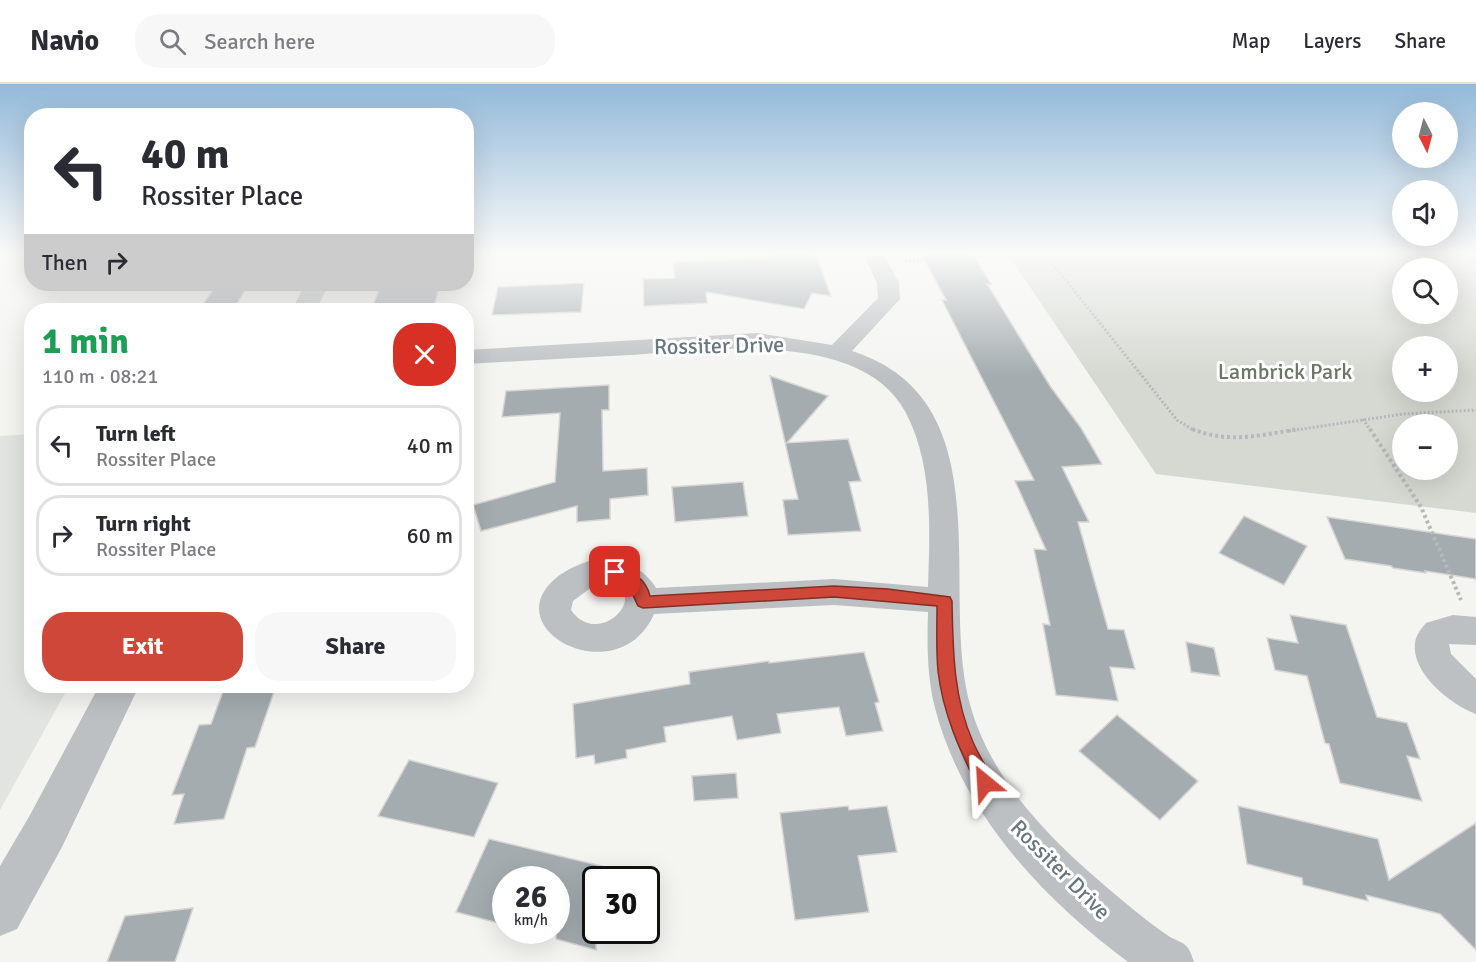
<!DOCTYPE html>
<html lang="en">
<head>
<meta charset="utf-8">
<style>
	:root { --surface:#fff; --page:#f7f7f7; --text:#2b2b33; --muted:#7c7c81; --line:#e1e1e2; --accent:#ce4738 }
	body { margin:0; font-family:Signika,sans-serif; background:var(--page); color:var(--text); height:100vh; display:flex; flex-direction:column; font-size:22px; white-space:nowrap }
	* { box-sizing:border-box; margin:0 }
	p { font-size:20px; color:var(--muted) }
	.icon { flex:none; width:33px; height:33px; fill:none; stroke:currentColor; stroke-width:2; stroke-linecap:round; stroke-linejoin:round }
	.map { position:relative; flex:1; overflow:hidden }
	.panel { position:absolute; left:24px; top:219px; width:450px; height:390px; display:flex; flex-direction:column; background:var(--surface); border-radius:24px; box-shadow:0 6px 24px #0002 }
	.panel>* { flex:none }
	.top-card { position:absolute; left:24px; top:24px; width:450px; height:183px; border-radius:24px; box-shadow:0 6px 24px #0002; background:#fff; color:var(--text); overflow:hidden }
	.needle { width:39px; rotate:174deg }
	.controls { position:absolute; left:1392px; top:18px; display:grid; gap:12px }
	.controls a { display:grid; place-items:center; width:66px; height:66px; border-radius:50%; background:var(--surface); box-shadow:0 6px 24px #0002; font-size:30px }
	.speed { position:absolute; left:492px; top:782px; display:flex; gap:12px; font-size:30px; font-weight:700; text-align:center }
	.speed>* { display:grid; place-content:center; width:78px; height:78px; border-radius:50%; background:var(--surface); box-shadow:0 6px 24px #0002; line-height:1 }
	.speed small { font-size:15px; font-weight:400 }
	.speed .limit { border:3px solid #111; border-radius:9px; background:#fff; color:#111 }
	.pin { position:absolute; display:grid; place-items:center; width:51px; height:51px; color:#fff; margin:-26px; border-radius:12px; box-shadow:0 3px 9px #0006 }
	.me { position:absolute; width:66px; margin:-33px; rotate:333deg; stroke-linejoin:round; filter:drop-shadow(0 0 4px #0008) }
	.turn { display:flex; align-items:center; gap:21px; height:126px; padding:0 18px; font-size:27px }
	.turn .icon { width:78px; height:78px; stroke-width:2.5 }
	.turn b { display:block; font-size:42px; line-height:51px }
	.then { display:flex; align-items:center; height:57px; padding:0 18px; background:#0003; gap:12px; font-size:22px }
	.round { display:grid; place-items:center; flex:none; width:63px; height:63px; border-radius:24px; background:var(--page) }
	.summary { display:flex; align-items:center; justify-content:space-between; height:102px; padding:0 18px }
	h1 { font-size:36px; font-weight:800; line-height:45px; color:#1e9e55 }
	.action { display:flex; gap:12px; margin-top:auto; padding:12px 18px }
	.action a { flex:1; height:69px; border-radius:24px; background:var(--accent); color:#fff; font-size:24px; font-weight:800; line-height:69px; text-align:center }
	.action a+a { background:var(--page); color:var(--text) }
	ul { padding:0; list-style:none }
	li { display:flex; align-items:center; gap:18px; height:81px; margin:0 12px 9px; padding:0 6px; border:3px solid var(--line); border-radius:24px }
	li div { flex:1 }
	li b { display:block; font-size:22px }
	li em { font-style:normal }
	header { display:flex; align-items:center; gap:36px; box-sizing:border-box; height:84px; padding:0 30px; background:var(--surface); border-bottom:2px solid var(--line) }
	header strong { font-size:28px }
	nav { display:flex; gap:33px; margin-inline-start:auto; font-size:21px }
	.search { width:420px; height:54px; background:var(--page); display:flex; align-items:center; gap:15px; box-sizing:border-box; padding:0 21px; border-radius:24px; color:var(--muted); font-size:22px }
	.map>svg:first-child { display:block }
	.built { fill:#e2e4e1 }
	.green { fill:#d5d9d1; fill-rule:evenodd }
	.building { fill:#a4acaf; stroke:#d6d5d4; stroke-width:1.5 }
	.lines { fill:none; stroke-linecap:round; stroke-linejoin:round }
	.path-far1 { stroke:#b6b9bb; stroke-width:3; stroke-dasharray:2 2; stroke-linecap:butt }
	.path { stroke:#b6b9bb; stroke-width:4; stroke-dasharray:3 3; stroke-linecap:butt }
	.minor { fill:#bcc0c2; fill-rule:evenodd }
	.tertiary { fill:#bcc0c2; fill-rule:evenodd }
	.route { fill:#ce4738; stroke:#862e24; stroke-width:1.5 }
	.labels { text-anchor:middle; stroke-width:6; stroke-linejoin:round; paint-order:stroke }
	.street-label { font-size:22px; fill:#67777e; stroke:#fff }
	.park-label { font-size:22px; fill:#6b7765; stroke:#fff }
</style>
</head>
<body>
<header>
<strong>Navio</strong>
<div class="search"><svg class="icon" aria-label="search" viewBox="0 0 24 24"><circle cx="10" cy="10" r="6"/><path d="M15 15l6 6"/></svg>Search here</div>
<nav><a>Map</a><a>Layers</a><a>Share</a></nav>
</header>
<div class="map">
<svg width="1476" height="878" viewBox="0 0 1476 878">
	<rect width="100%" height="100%" fill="#f4f4f1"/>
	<!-- built -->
	<polygon class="built" points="31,350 32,602 69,602 0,726 0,352"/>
	<!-- green -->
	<path class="green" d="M 1007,169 L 1476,169 L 1476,429 L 1156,390 ZM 1402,184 L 1448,184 L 1448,230 L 1402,230 ZM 1402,262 L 1448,262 L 1448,308 L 1402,308 ZM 1402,340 L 1448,340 L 1448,386 L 1402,386 Z"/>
	<!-- building -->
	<g class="building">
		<polygon points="769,169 815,169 831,212 812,209 804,225 706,208 707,219 644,222 643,195 675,194 673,178 770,174"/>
		<polygon points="921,169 972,169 991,200 987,200 1050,302 1081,344 1102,380 1062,383 1089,438 1078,438 1108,545 1124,546 1135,585 1110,583 1118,617 1056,611 1043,540 1050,541 1034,465 1046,466 1015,397 1034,396 942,216 946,216"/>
		<polygon points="584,199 581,228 492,231 498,203"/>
		<polygon points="217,200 249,200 233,226 199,226"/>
		<polygon points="388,201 388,200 440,200 433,226 371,226 381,201"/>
		<polygon points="770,292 828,312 787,359 848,355 861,397 849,398 861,447 788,451 783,416 798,415"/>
		<polygon points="609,301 609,326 602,326 603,387 647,384 648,411 610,415 610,435 577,438 577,422 481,447 473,421 555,398 560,329 502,333 506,307"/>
		<polygon points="743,398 748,432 675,438 672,403"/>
		<polygon points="1244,432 1307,462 1284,501 1219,469"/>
		<polygon points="1327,433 1476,455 1476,495 1425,487 1426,489 1393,484 1391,482 1345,475"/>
		<polygon points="1290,531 1346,541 1377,633 1407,639 1420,675 1407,672 1422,717 1340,699 1329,660 1325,659 1307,592 1275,586 1267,554 1298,559"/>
		<polygon points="1186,558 1214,564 1220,592 1191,588"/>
		<polygon points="864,568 879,618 875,619 883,647 846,652 839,623 777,630 781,649 737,656 732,632 664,643 666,658 626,666 627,674 595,680 594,671 576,674 573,620 690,600 689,588 769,577 769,579"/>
		<polygon points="225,602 276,602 255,663 247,664 224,735 174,740 184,710 172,711 199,641 211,640"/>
		<polygon points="1117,631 1198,697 1160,736 1079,667"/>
		<polygon points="409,676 498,699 474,753 378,732"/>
		<polygon points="736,689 738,714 694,717 692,692"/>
		<polygon points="848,722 849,726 887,722 897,768 858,772 869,828 795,836 780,729"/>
		<polygon points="1238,722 1378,755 1389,796 1476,739 1476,866 1440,830 1366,811 1368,817 1303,801 1302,794 1247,780"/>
		<polygon points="489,755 614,785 612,795 596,795 596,866 556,855 556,795 506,795 506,841 456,828"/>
		<polygon points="193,824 175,878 107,878 125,832"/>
	</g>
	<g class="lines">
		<!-- path-far1 -->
		<g class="path-far1">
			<polyline points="905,177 1045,170 1177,336 1195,347"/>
			<polyline points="1363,335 1371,347"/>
			<polyline points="1289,347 1403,330 1476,326"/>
		</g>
		<!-- path -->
		<g class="path">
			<path d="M 1192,345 C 1229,360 1261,351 1299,345"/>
			<polyline points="1370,345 1421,423 1461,516"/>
		</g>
		<!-- minor -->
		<g class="minor">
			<path d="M 863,169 L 883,169 L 899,199 L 900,215 L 852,267 C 1007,317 937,508 971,624 C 996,709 1068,772 1134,826 C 1146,836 1158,845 1170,853 C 1175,856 1183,858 1186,862 C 1190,865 1192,873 1194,878 L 1128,878 C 1043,815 962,729 935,624 C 927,593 927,560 928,528 L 834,521 L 654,530 C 619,610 494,546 556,494 C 567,485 588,475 602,475 C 624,475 646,486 656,504 L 834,495 L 928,503 C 930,445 933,381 906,329 C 862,244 707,266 630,271 C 576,274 521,277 466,280 L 466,266 L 758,249 L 832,261 L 878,214 L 877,199 ZM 603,499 C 607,500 614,501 617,503 C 644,517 596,563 571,526 L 573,517 L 592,503 Z"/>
			<path d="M 1453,531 L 1476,533 L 1476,561 L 1449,560 L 1451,570 L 1476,595 L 1476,630 C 1451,621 1411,589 1415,559 C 1416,551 1421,545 1426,539 Z"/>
		</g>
		<!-- tertiary -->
		<g class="tertiary">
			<polygon points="305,200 329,200 316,226 292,226"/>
			<polygon points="99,602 139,602 62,763 17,845 0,852 0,782 30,731"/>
		</g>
	</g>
	<!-- sky -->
	<linearGradient id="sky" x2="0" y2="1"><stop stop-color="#93b9d9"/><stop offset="0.58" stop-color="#fafaf9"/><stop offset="1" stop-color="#fafaf9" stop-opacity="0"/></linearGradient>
	<rect width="1476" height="292" fill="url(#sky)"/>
	<!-- route -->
	<path class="route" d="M 615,482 C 631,487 646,494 650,512 L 834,502 L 888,505 L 950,513 L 952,517 C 953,565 953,613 973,658 C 979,672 988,685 994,699 L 992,705 L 985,708 L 979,705 C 960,667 943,630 938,587 C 936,566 937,543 937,522 L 834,513 L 643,524 L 638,522 C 629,504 632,500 610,492 L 608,488 L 610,484 Z"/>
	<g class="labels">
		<!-- street labels -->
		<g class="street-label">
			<text transform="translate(719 261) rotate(-1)" y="8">Rossiter Drive</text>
			<text transform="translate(1061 785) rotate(45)" y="8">Rossiter Drive</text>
		</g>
		<!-- park labels -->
		<g class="park-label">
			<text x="1285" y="295">Lambrick Park</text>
		</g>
	</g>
</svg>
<div class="controls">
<a><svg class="needle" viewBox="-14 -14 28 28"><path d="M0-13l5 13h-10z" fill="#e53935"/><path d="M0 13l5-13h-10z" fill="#7c7c81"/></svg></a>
<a><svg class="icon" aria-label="sound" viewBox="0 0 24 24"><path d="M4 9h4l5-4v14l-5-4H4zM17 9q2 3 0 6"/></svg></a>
<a><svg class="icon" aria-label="search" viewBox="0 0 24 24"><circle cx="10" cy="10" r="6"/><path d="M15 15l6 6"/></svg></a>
<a>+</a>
<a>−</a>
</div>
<div class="speed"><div>26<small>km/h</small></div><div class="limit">30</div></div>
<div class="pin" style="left:615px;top:488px;background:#d93025"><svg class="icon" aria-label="arrive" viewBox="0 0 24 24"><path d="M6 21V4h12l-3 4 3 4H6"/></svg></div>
<svg class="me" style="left:985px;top:699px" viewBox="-20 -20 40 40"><path d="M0-17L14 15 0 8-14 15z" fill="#ce4738" stroke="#fff" stroke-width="4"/></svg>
<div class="top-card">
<div class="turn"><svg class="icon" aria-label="left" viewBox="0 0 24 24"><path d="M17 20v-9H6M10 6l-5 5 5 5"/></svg><div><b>40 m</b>Rossiter Place</div></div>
<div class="then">Then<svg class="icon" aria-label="right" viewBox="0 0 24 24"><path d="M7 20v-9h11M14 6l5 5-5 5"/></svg></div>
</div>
<section class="panel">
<div class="summary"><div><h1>1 min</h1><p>110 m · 08:21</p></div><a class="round" style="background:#d93025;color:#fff"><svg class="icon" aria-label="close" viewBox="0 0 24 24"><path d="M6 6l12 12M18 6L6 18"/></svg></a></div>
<ul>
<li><svg class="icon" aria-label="left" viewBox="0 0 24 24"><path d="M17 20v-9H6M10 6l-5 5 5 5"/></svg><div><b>Turn left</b><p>Rossiter Place</p></div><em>40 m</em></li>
<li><svg class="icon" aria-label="right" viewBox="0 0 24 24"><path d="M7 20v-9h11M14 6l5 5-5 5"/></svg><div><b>Turn right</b><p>Rossiter Place</p></div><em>60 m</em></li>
</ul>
<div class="action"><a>Exit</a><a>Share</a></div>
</section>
</div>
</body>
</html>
